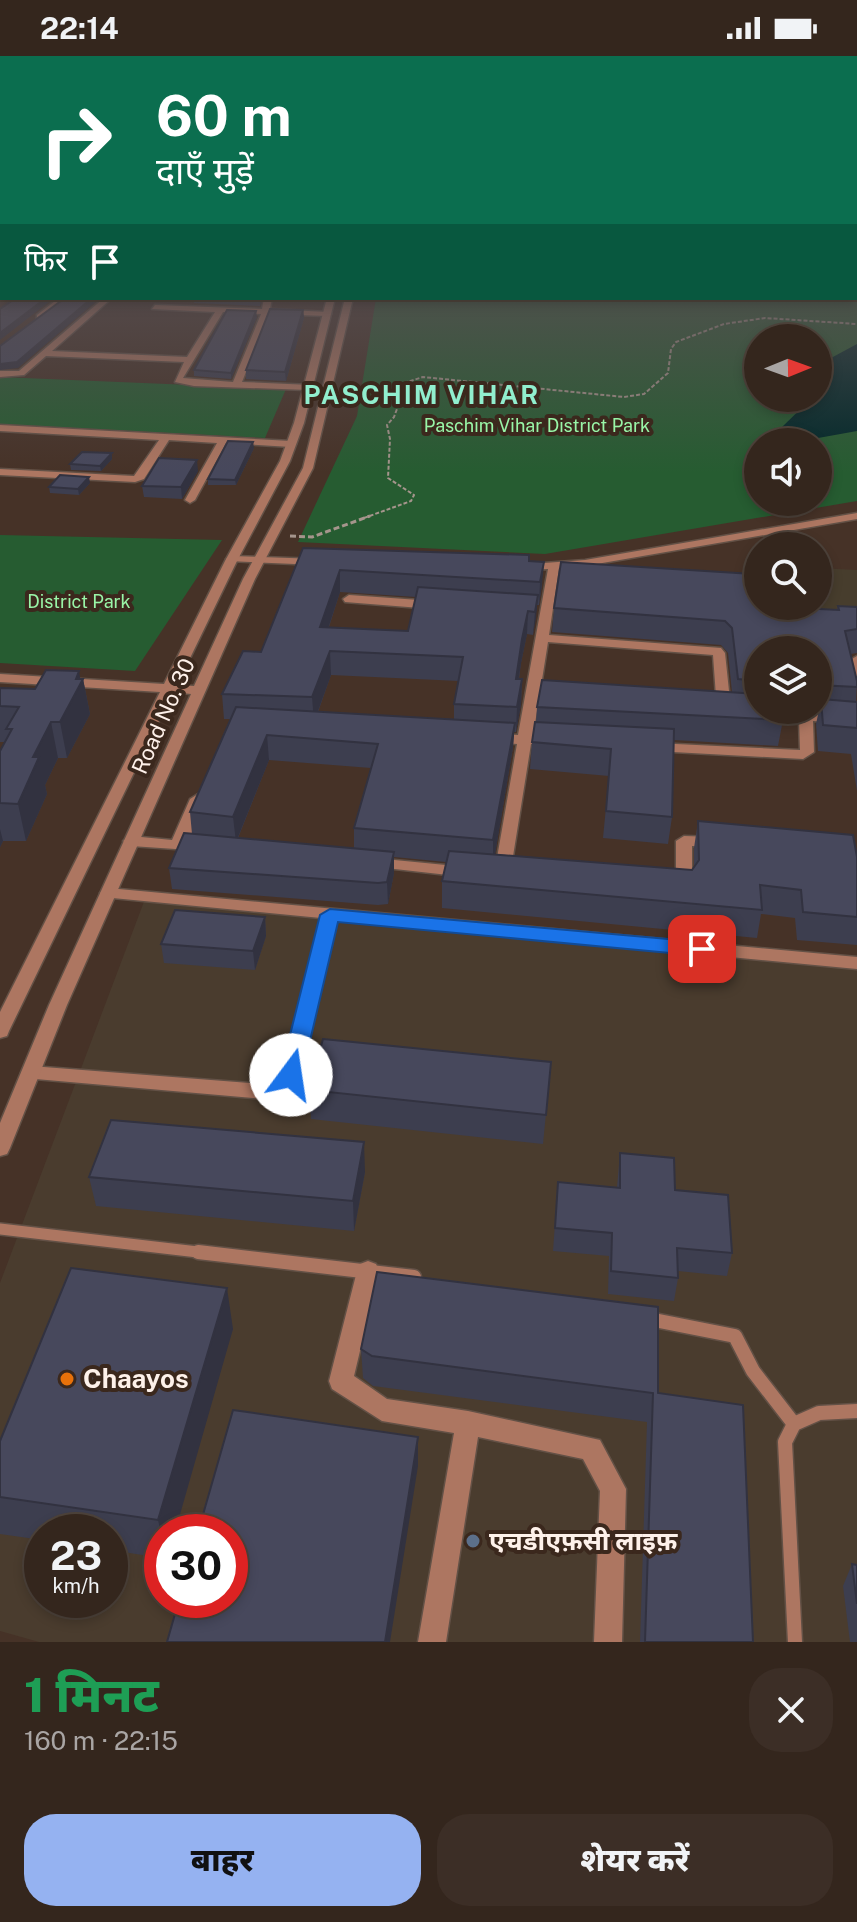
<!DOCTYPE html>
<html lang="hi">
<head>
<meta charset="utf-8">
<style>
	:root { --surface:#34261d; --page:#3c2e26; --text:#f1f3f6; --muted:#a9a5a4; --line:#4e433b; --accent:#95b2f1 }
	body { margin:0; font-family:"Public Sans","Noto Sans Devanagari",sans-serif; background:var(--page); color:var(--text); height:100vh; display:flex; flex-direction:column; font-size:30px; white-space:nowrap }
	* { box-sizing:border-box; margin:0 }
	p { font-size:26px; color:var(--muted) }
	.icon { flex:none; width:44px; height:44px; fill:none; stroke:currentColor; stroke-width:2; stroke-linecap:round; stroke-linejoin:round }
	.map { position:relative; height:1586px; overflow:hidden }
	.side { display:flex; flex-direction:column; background:var(--surface); flex:1 }
	.side>* { flex:none }
	.banner { position:absolute; left:0px; top:0px; width:858px; height:244px; box-shadow:0 4px 12px #0003,0 0 0 2px var(--line); background:#0b6e4f; color:#fff; overflow:hidden }
	.needle { width:52px; rotate:89deg }
	.tools { position:absolute; left:744px; top:268px; display:grid; gap:16px }
	.tools a { display:grid; place-items:center; width:88px; height:88px; border-radius:50%; background:var(--surface); box-shadow:0 4px 12px #0003,0 0 0 2px var(--line); font-size:40px }
	.speed { position:absolute; left:24px; top:1458px; display:flex; gap:16px; font-size:40px; font-weight:700; text-align:center }
	.speed>* { display:grid; place-content:center; width:104px; height:104px; border-radius:50%; background:var(--surface); box-shadow:0 4px 12px #0003,0 0 0 2px var(--line); line-height:1 }
	.speed small { font-size:20px; font-weight:400 }
	.speed .limit { border:12px solid #d22; background:#fff; color:#111 }
	.pin { position:absolute; display:grid; place-items:center; width:68px; height:68px; color:#fff; margin:-34px; border-radius:16px; box-shadow:0 4px 12px #0006 }
	.me { position:absolute; width:88px; margin:-44px; rotate:14deg; stroke-linejoin:round; filter:drop-shadow(0 0 6px #0008) }
	.turn { display:flex; align-items:center; gap:28px; height:168px; padding:0 24px; font-size:36px }
	.turn .icon { width:104px; height:104px; stroke-width:2.5 }
	.turn b { display:block; font-size:56px; line-height:68px }
	.then { display:flex; align-items:center; height:76px; padding:0 24px; background:#0003; gap:16px; font-size:30px }
	.round { display:grid; place-items:center; flex:none; width:84px; height:84px; border-radius:32px; background:var(--page) }
	.overview { display:flex; align-items:center; justify-content:space-between; height:136px; padding:0 24px }
	h1 { font-size:48px; font-weight:800; line-height:60px; color:#1e9e55 }
	.primary-button { display:flex; gap:16px; margin-top:auto; padding:16px 24px }
	.primary-button a { flex:1; height:92px; border-radius:32px; background:var(--accent); color:#111; font-size:32px; font-weight:800; line-height:92px; text-align:center }
	.primary-button a+a { background:var(--page); color:var(--text) }
	.status { display:flex; justify-content:space-between; align-items:center; height:56px; padding:0 40px; background:var(--surface); direction:ltr }
	.status svg { height:22px; fill:currentColor }
	.map>svg:first-child { display:block }
	.commercial { fill:#4a3c2e; fill-rule:evenodd }
	.education { fill:#473d2d }
	.green { fill:#265c31; fill-rule:evenodd }
	.water { fill:#002829 }
	.lines { fill:none; stroke-linecap:round; stroke-linejoin:round }
	.service-far1-casing { stroke:#635146; stroke-width:14 }
	.service-casing { stroke:#635146; stroke-width:17 }
	.minor-casing { stroke:#635146; stroke-width:3 }
	.tertiary-casing { stroke:#635146; stroke-width:3 }
	.primary-casing { stroke:#635146; stroke-width:3 }
	.path-far1 { stroke:#a5958c; stroke-width:2; stroke-dasharray:4 2; stroke-linecap:butt }
	.path { stroke:#a5958c; stroke-width:3; stroke-dasharray:6 3; stroke-linecap:butt }
	.service-far1 { stroke:#ad7661; stroke-width:11 }
	.service { stroke:#ad7661; stroke-width:14 }
	.minor { fill:#ad7661; fill-rule:evenodd }
	.tertiary { fill:#ad7661; fill-rule:evenodd }
	.primary { fill:#f5c8b6; fill-rule:evenodd }
	.wall { fill:#3d3e4f; fill-rule:evenodd }
	.shaded-wall { fill:#323240 }
	.building { fill:#47485c; stroke:#323240; stroke-width:2 }
	.route { fill:#1a73e8; stroke:#114b97; stroke-width:2 }
	.food-dot { fill:#e8710a; stroke:#3b281d; stroke-width:3 }
	.service-dot { fill:#5c6f8a; stroke:#3b281d; stroke-width:3 }
	.labels { text-anchor:middle; stroke-width:8; stroke-linejoin:round; paint-order:stroke }
	.far-park-label { font-size:18px; fill:#99f5a7; stroke:#3b281d }
	.street-label { font-size:22px; fill:#fef1ea; stroke:#3b281d }
	.far-district-label { font-size:26px; font-weight:bold; letter-spacing:2px; fill:#91eece; stroke:#3b281d }
	.near-poi-label { font-size:26px; font-weight:bold; fill:#fef1ea; stroke:#3b281d; text-anchor:start }
</style>
</head>
<body>
<div class="status"><b>22:14</b><svg viewBox="0 0 49 12"><path d="M0 12V9h3v3zM5 12V6h3v6zM10 12V3h3v9zM15 12V0h3v12zM26 1h20v11H26zM47 4h2v5h-2z"/></svg></div>
<div class="map">
<svg width="857" height="1586" viewBox="0 0 857 1586">
	<rect width="100%" height="100%" fill="#463227"/>
	<!-- commercial -->
	<path class="commercial" d="M 145,843 L 857,906 L 857,1586 L 39,1586 L 0,1575 L 0,1227 ZM 42,1476 L 110,1476 L 110,1544 L 42,1544 ZM 162,1476 L 230,1476 L 230,1544 L 162,1544 Z"/>
	<!-- education -->
	<polygon class="education" points="818,512 857,514 857,569 781,564 778,550 818,550"/>
	<!-- green -->
	<g class="green">
		<path d="M 857,222 L 857,445 L 545,498 L 298,486 L 357,360 L 376,242 L 856,242 ZM 758,282 L 818,282 L 818,342 L 758,342 ZM 758,386 L 818,386 L 818,446 L 758,446 Z"/>
		<polygon points="0,321 286,333 265,382 0,368"/>
		<polygon points="0,479 222,484 135,615 0,607"/>
	</g>
	<!-- water -->
	<polygon class="water" points="857,288 857,375 807,384 782,379 780,375 783,370 812,342 818,342 818,309"/>
	<g class="lines">
		<defs>
			<polyline id="service-far1" points="0,1173 215,1198"/>
			<g id="service">
				<polyline points="198,1196 414,1221"/>
				<polyline points="649,1263 735,1280 753,1315 794,1368"/>
				<polyline points="795,1586 785,1386 794,1368 819,1357 857,1355"/>
			</g>
			<g id="minor">
				<rect x="856" y="195" width="1" height="5"/>
				<polygon points="59,242 68,242 43,263 37,263 37,259"/>
				<path d="M 104,242 L 112,242 L 52,295 L 187,301 L 215,256 L 152,253 L 155,249 L 262,253 L 264,242 L 272,242 L 270,253 L 327,256 L 331,258 L 327,260 L 269,258 L 242,326 L 311,329 L 312,331 L 308,334 L 194,330 L 175,326 L 184,306 L 46,300 L 24,319 L 0,321 L 0,315 L 19,315 ZM 223,256 L 261,258 L 233,326 L 183,322 Z"/>
				<polygon points="0,369 291,385 296,388 291,391 226,387 195,444 190,447 185,444 217,387 169,384 144,423 135,426 0,419 0,413 134,420 159,384 0,375"/>
				<polygon points="857,457 857,463 585,510 559,512 549,579 721,592 725,597 731,654 724,658 717,654 713,599 548,586 533,680 552,681 559,685 552,689 531,688 510,819 508,823 496,823 494,819 517,688 492,686 485,682 492,678 518,679 548,513 521,514 515,511 517,509 585,504"/>
				<polygon points="232,500 318,503 324,506 318,509 228,505 226,503"/>
				<polygon points="349,539 433,545 439,549 433,553 345,546 343,543"/>
				<polygon points="857,600 857,621 850,617 850,604"/>
				<polygon points="756,654 857,660 857,668 813,665 814,696 803,703 655,695 648,691 655,687 800,694 799,664 761,661 756,660 754,657"/>
				<polygon points="198,738 206,743 188,786 205,789 207,792 205,795 131,790 123,785 131,780 172,784 190,743"/>
				<polygon points="684,780 716,781 724,786 716,791 692,790 692,833 684,838 676,833 676,785"/>
				<polygon points="374,802 466,811 474,816 466,821 368,810 366,807 368,804"/>
				<path d="M 108,832 L 857,901 L 857,913 L 337,864 L 301,1019 C 294,1030 278,1040 266,1043 L 24,1022 L 21,1017 L 24,1012 L 31,1010 L 263,1028 L 282,1015 L 321,862 L 102,841 L 100,837 Z"/>
				<polygon points="368,1205 376,1208 379,1215 354,1320 387,1343 468,1355 600,1384 626,1433 622,1586 594,1586 600,1435 583,1403 478,1381 446,1586 418,1586 454,1377 382,1365 332,1333 329,1325 357,1215 360,1208"/>
			</g>
			<polygon id="tertiary" points="327,242 335,242 304,367 290,405 237,505 177,629 194,630 243,523 303,412 345,242 353,242 313,412 255,523 67,949 10,1092 7,1098 0,1100 0,1067 49,949 191,638 173,636 9,975 7,980 0,982 0,956 160,636 0,626 0,618 164,628 225,505 280,405 294,367"/>
			<rect id="primary" x="856" y="206" width="1" height="6"/>
		</defs>
		<!-- service-far1 casing -->
		<use href="#service-far1" class="service-far1-casing"/>
		<!-- service casing -->
		<use href="#service" class="service-casing"/>
		<!-- minor casing -->
		<use href="#minor" class="minor-casing"/>
		<!-- tertiary casing -->
		<use href="#tertiary" class="tertiary-casing"/>
		<!-- primary casing -->
		<use href="#primary" class="primary-casing"/>
		<!-- path-far1 -->
		<polyline class="path-far1" points="364,462 411,445 414,439 388,422 390,383 387,369 394,361 407,326 423,321 624,341 644,338 668,317 671,293 676,286 724,268 765,262 857,268"/>
		<!-- path -->
		<polyline class="path" points="290,480 312,481 370,460"/>
		<!-- service-far1 -->
		<use href="#service-far1" class="service-far1"/>
		<!-- service -->
		<use href="#service" class="service"/>
		<!-- minor -->
		<use href="#minor" class="minor"/>
		<!-- tertiary -->
		<use href="#tertiary" class="tertiary"/>
		<!-- primary -->
		<use href="#primary" class="primary"/>
	</g>
	<!-- wall -->
	<g class="wall">
		<polygon points="194,242 262,242 260,250 194,247"/>
		<polygon points="303,254 304,262 286,325 246,323 246,314"/>
		<polygon points="257,261 231,323 194,320 194,314"/>
		<polygon points="254,392 236,429 208,429 208,423"/>
		<polygon points="112,403 101,415 71,414 70,408"/>
		<polygon points="198,415 182,443 144,441 142,430"/>
		<polygon points="90,427 79,439 50,437 49,431"/>
		<path d="M 303,492 L 529,505 L 542,528 L 539,549 L 537,549 L 533,579 L 527,578 L 521,607 L 519,623 L 522,623 L 521,648 L 516,676 L 514,676 L 513,691 L 495,798 L 692,814 L 694,811 L 694,792 L 698,765 L 857,801 L 857,889 L 797,884 L 795,862 L 761,858 L 757,882 L 442,852 L 442,825 L 446,806 L 394,801 L 394,817 L 388,848 L 378,849 L 172,833 L 169,812 L 192,778 L 190,756 L 230,663 L 224,663 L 222,638 L 261,596 ZM 340,536 L 416,541 L 408,575 L 329,571 ZM 331,619 L 459,625 L 454,648 L 454,663 L 318,656 ZM 269,704 L 371,712 L 354,772 L 354,792 L 238,782 Z"/>
		<polygon points="758,550 837,554 838,550 857,551 857,597 851,598 857,625 856,646 857,646 857,735 851,698 818,695 816,668 819,654 815,654 818,654 818,594 758,594 758,654 783,664 778,690 674,684 672,761 668,788 603,782 609,720 530,713 532,686 536,666 537,651 732,636 728,597 721,589 552,576 554,552"/>
		<polygon points="81,623 83,623 90,658 67,702 58,702 45,729 47,738 26,785 3,785 0,791 0,695 5,686 0,686 0,632 35,633"/>
		<polygon points="265,861 266,880 255,914 164,907 161,888"/>
		<polygon points="551,1006 543,1088 311,1063 309,1034"/>
		<polygon points="620,1097 675,1134 732,1197 727,1220 678,1215 678,1222 674,1245 608,1238 609,1200 553,1195 558,1126 617,1131"/>
		<polygon points="365,1116 354,1175 96,1150 89,1121"/>
		<polygon points="233,1273 162,1476 162,1502 110,1494 110,1476 42,1476 42,1484 0,1478 0,1385"/>
		<polygon points="361,1293 658,1337 753,1586 640,1586 647,1366 373,1330 363,1322"/>
		<polygon points="852,1508 857,1509 857,1586 850,1586 843,1530"/>
	</g>
	<!-- shaded-wall -->
	<g class="shaded-wall">
		<polygon points="46,242 54,242 0,284 0,277"/>
		<polygon points="92,242 100,242 18,312 0,314 0,308"/>
		<polygon points="303,254 304,262 286,325 285,316"/>
		<polygon points="256,255 257,261 231,323 231,317"/>
		<polygon points="253,386 254,392 236,429 235,424"/>
		<polygon points="112,397 112,403 101,415 100,410"/>
		<polygon points="197,404 198,415 182,443 181,431"/>
		<polygon points="89,421 90,427 79,439 78,433"/>
		<polygon points="544,506 542,528 539,549 540,526"/>
		<polygon points="340,514 340,536 321,594 320,571"/>
		<polygon points="538,539 536,562 533,579 535,556"/>
		<polygon points="528,555 527,578 521,607 515,647 516,623 522,583"/>
		<polygon points="330,595 331,619 314,666 312,641"/>
		<polygon points="79,615 81,627 83,623 90,658 67,702 60,666"/>
		<polygon points="522,623 521,648 516,676 517,651"/>
		<polygon points="51,666 58,702 45,729 47,738 26,785 18,748 33,701"/>
		<polygon points="515,667 513,691 493,810 493,784"/>
		<polygon points="267,679 269,704 236,786 233,761"/>
		<polygon points="0,773 3,785 0,791"/>
		<polygon points="394,796 394,817 388,848 387,826"/>
		<polygon points="265,861 266,880 255,914 253,895"/>
		<polygon points="364,1086 365,1116 354,1175 353,1145"/>
		<polygon points="227,1232 233,1273 175,1476 162,1476 162,1482 158,1464"/>
		<polygon points="418,1381 418,1410 390,1586 385,1586"/>
	</g>
	<!-- building -->
	<g class="building">
		<polygon points="2,221 2,239 0,240 0,222"/>
		<polygon points="16,242 46,242 0,277 0,253"/>
		<polygon points="65,242 92,242 17,306 0,308 0,290"/>
		<polygon points="225,242 259,242 259,243"/>
		<polygon points="270,253 303,254 285,316 246,314"/>
		<polygon points="227,254 256,255 231,317 194,314"/>
		<polygon points="228,385 253,386 235,424 208,423"/>
		<polygon points="82,396 112,397 100,410 70,408"/>
		<polygon points="159,402 197,404 181,431 142,430"/>
		<polygon points="60,419 89,421 78,433 49,431"/>
		<polygon points="303,492 529,499 529,505 544,506 540,526 340,514 320,571 408,575 418,531 538,539 535,556 528,555 522,583 516,623 522,623 517,651 454,648 463,601 330,595 312,641 222,638 243,595 261,596"/>
		<polygon points="561,506 753,518 754,527 758,528 758,550 839,554 838,550 857,551 857,573 845,575 857,625 857,631 818,629 818,594 758,594 758,625 738,623 732,572 725,565 554,552"/>
		<polygon points="46,614 79,615 76,623 83,623 60,666 51,666 33,701 39,701 18,748 0,747 0,695 12,673 6,673 19,651 0,650 0,632 35,633"/>
		<polygon points="542,624 758,638 758,654 782,654 783,664 537,651"/>
		<polygon points="821,643 857,646 857,673 857,672 823,669"/>
		<polygon points="236,651 515,667 493,784 354,772 378,688 267,679 233,761 190,756"/>
		<polygon points="535,666 674,673 672,761 606,755 611,693 532,686"/>
		<polygon points="698,765 853,779 857,801 857,861 803,856 801,834 760,829 762,854 442,825 449,795 692,814 699,804"/>
		<polygon points="184,777 394,796 387,826 378,827 169,812"/>
		<polygon points="175,854 265,861 253,895 161,888"/>
		<polygon points="323,983 551,1006 546,1059 309,1034"/>
		<polygon points="111,1064 364,1086 353,1145 89,1121"/>
		<polygon points="620,1097 674,1102 675,1134 728,1139 732,1197 677,1192 678,1222 611,1215 612,1177 555,1172 558,1126 620,1132"/>
		<polygon points="71,1212 227,1232 158,1464 0,1441 0,1385"/>
		<polygon points="377,1216 658,1251 658,1337 743,1349 753,1586 645,1586 653,1337 372,1300 361,1293"/>
		<polygon points="233,1354 418,1381 385,1586 167,1586 179,1544 230,1544 230,1476 198,1476"/>
		<polygon points="852,1508 857,1509 857,1548"/>
	</g>
	<!-- sky -->
	<linearGradient id="sky" x2="0" y2="1"><stop stop-color="#261c15"/><stop offset="0.47" stop-color="#574f52"/><stop offset="1" stop-color="#574f52" stop-opacity="0"/></linearGradient>
	<rect width="857" height="417" fill="url(#sky)"/>
	<!-- route -->
	<polygon class="route" points="330,853 702,886 712,893 702,900 338,866 302,1019 299,1025 283,1025 280,1019 320,859"/>
	<!-- markers -->
	<circle class="food-dot" cx="67" cy="1323" r="8"/>
	<circle class="service-dot" cx="473" cy="1485" r="8"/>
	<g class="labels">
		<!-- far-park labels -->
		<g class="far-park-label">
			<text x="537" y="376">Paschim Vihar District Park</text>
			<text x="79" y="552">District Park</text>
		</g>
		<!-- street labels -->
		<g class="street-label">
			<text transform="translate(163 660) rotate(-66)" y="8">Road No. 30</text>
		</g>
		<!-- far-district labels -->
		<g class="far-district-label">
			<text x="422" y="348">PASCHIM VIHAR</text>
		</g>
		<!-- near-poi labels -->
		<g class="near-poi-label">
			<text x="83" y="1332">Chaayos</text>
			<text x="489" y="1494">एचडीएफ़सी लाइफ़</text>
		</g>
	</g>
</svg>
<div class="tools">
<a><svg class="needle" viewBox="-14 -14 28 28"><path d="M0-13l5 13h-10z" fill="#e53935"/><path d="M0 13l5-13h-10z" fill="#a9a5a4"/></svg></a>
<a><svg class="icon" aria-label="sound" viewBox="0 0 24 24"><path d="M4 9h4l5-4v14l-5-4H4zM17 9q2 3 0 6"/></svg></a>
<a><svg class="icon" aria-label="search" viewBox="0 0 24 24"><circle cx="10" cy="10" r="6"/><path d="M15 15l6 6"/></svg></a>
<a><svg class="icon" aria-label="layers" viewBox="0 0 24 24"><path d="M12 4l9 5-9 5-9-5zM3 14l9 5 9-5"/></svg></a>
</div>
<div class="speed"><div>23<small>km/h</small></div><div class="limit">30</div></div>
<div class="pin" style="left:702px;top:893px;background:#d93025"><svg class="icon" aria-label="arrive" viewBox="0 0 24 24"><path d="M6 21V4h12l-3 4 3 4H6"/></svg></div>
<svg class="me" style="left:291px;top:1019px" viewBox="-20 -20 40 40"><circle r="19" fill="#fff"/><path d="M0-13L10 11 0 6-10 11z" fill="#1a73e8"/></svg>
<div class="banner">
<div class="turn"><svg class="icon" aria-label="right" viewBox="0 0 24 24"><path d="M7 20v-9h11M14 6l5 5-5 5"/></svg><div><b>60 m</b>दाएँ मुड़ें</div></div>
<div class="then">फिर<svg class="icon" aria-label="arrive" viewBox="0 0 24 24"><path d="M6 21V4h12l-3 4 3 4H6"/></svg></div>
</div>
</div>
<section class="side">
<div class="overview"><div><h1>1 मिनट</h1><p>160 m · 22:15</p></div><a class="round"><svg class="icon" aria-label="close" viewBox="0 0 24 24"><path d="M6 6l12 12M18 6L6 18"/></svg></a></div>
<div class="primary-button"><a>बाहर</a><a>शेयर करें</a></div>
</section>
</body>
</html>
